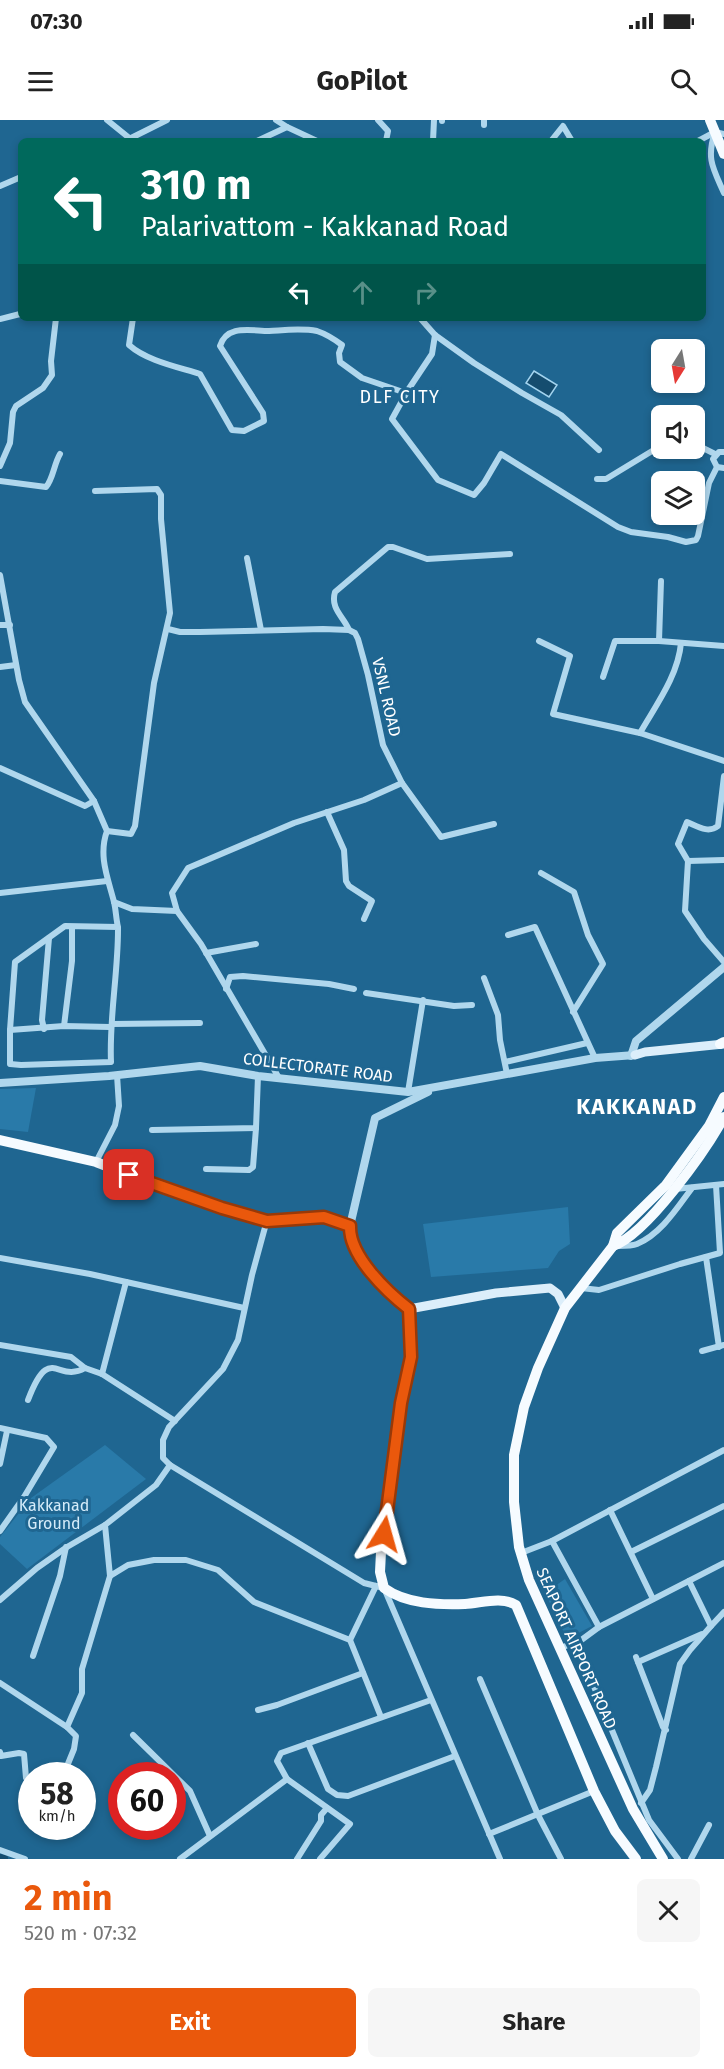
<!DOCTYPE html>
<html lang="en">
<head>
<meta charset="utf-8">
<style>
	:root { --surface:#fff; --page:#f6f6f6; --text:#222; --muted:#767676; --accent:#ea580c }
	body { margin:0; font-family:"Fira Sans",sans-serif; background:var(--page); color:var(--text); height:100vh; display:flex; flex-direction:column; font-size:22px; white-space:nowrap }
	* { box-sizing:border-box; margin:0 }
	p { font-size:20px; color:var(--muted) }
	.icon { flex:none; width:33px; height:33px; fill:none; stroke:currentColor; stroke-width:2; stroke-linecap:round; stroke-linejoin:round }
	.map { position:relative; height:1739px; overflow:hidden }
	.details { display:flex; flex-direction:column; background:var(--surface); flex:1 }
	.details>* { flex:none }
	.banner { position:absolute; left:18px; top:18px; width:688px; height:183px; border-radius:9px; box-shadow:0 3px 9px #0003; background:#00695c; color:#fff; overflow:hidden }
	.needle { width:39px; rotate:191deg }
	.controls { position:absolute; left:651px; top:219px; display:grid; gap:12px }
	.controls a { display:grid; place-items:center; width:54px; height:54px; border-radius:9px; background:var(--surface); box-shadow:0 3px 9px #0003; font-size:30px }
	.speed { position:absolute; left:18px; top:1642px; display:flex; gap:12px; font-size:30px; font-weight:700; text-align:center }
	.speed>* { display:grid; place-content:center; width:78px; height:78px; border-radius:50%; background:var(--surface); box-shadow:0 3px 9px #0003; line-height:1 }
	.speed small { font-size:15px; font-weight:400 }
	.speed .limit { border:9px solid #d22; background:#fff; color:#111 }
	.pin { position:absolute; display:grid; place-items:center; width:51px; height:51px; color:#fff; margin:-26px; border-radius:12px; box-shadow:0 3px 9px #0006 }
	.me { position:absolute; width:66px; margin:-33px; rotate:8deg; stroke-linejoin:round; filter:drop-shadow(0 0 4px #0008) }
	.turn { display:flex; align-items:center; gap:21px; height:126px; padding:0 24px; font-size:27px }
	.turn .icon { width:78px; height:78px; stroke-width:2.5 }
	.turn b { display:block; font-size:42px; line-height:51px }
	.lanes { display:flex; align-items:center; height:57px; padding:0 24px; background:#0003; justify-content:center; gap:30px; direction:ltr }
	.lanes .off { opacity:.35 }
	.round { display:grid; place-items:center; flex:none; width:63px; height:63px; border-radius:9px; background:var(--page) }
	.summary { display:flex; align-items:center; justify-content:space-between; height:102px; padding:0 24px }
	h1 { font-size:36px; font-weight:700; line-height:45px; color:var(--accent) }
	.button { display:flex; gap:12px; margin-top:auto; padding:12px 24px }
	.button a { flex:1; height:69px; border-radius:9px; background:var(--accent); color:#fff; font-size:24px; font-weight:700; line-height:69px; text-align:center }
	.button a+a { background:var(--page); color:var(--text) }
	.status { display:flex; justify-content:space-between; align-items:center; height:42px; padding:0 30px; background:var(--surface); direction:ltr }
	.status svg { height:16px; fill:currentColor }
	header { display:flex; justify-content:space-between; align-items:center; height:78px; padding:0 24px; background:var(--surface); font-size:27px; font-weight:700 }
	.map>svg:first-child { display:block }
	.green { fill:#297aa9 }
	.water { fill:#154d6f; stroke:#a3d4ef; stroke-width:1.5 }
	.lines { fill:none; stroke-linecap:round; stroke-linejoin:round }
	.canal { stroke:#154d6f; stroke-width:8 }
	.minor { stroke:#b0d7ed; stroke-width:6 }
	.tertiary { stroke:#b0d7ed; stroke-width:8 }
	.secondary { stroke:#dceefa; stroke-width:9 }
	.primary { stroke:#f6fbff; stroke-width:10 }
	.route-casing { stroke:#983908; stroke-width:15 }
	.route { stroke:#ea580c; stroke-width:10 }
	.labels { text-anchor:middle; stroke-width:6; stroke-linejoin:round; paint-order:stroke }
	.street-label { font-size:16px; fill:#fff; stroke:#1f6691 }
	.park-label { font-size:16px; fill:#d5ecfa; stroke:#1f6691 }
	.neighbourhood-label { font-size:18px; letter-spacing:1.5px; fill:#fff; stroke:#1f6691 }
	.district-label { font-size:22px; font-weight:bold; letter-spacing:1.5px; fill:#fff; stroke:#1f6691 }
</style>
</head>
<body>
<div class="status"><b>07:30</b><svg viewBox="0 0 49 12"><path d="M0 12V9h3v3zM5 12V6h3v6zM10 12V3h3v9zM15 12V0h3v12zM26 1h20v11H26zM47 4h2v5h-2z"/></svg></div>
<header><svg class="icon" aria-label="menu" viewBox="0 0 24 24"><path d="M4 6h16M4 12h16M4 18h16"/></svg>GoPilot<svg class="icon" aria-label="search" viewBox="0 0 24 24"><circle cx="10" cy="10" r="6"/><path d="M15 15l6 6"/></svg></header>
<div class="map">
<svg width="724" height="1739" viewBox="0 0 724 1739">
	<rect width="100%" height="100%" fill="#1f6691"/>
	<!-- green -->
	<g class="green">
		<polygon points="36,968 28,1012 0,1009 0,969"/>
		<polygon points="568,1087 570,1124 559,1131 548,1148 431,1157 423,1104"/>
		<polygon points="105,1325 146,1359 27,1449 0,1424 0,1417 31,1378"/>
		<polygon points="565,1459 592,1506 567,1519 545,1473"/>
	</g>
	<!-- water -->
	<polygon class="water" points="534,251 557,265 549,277 526,263"/>
	<g class="lines">
		<!-- canal -->
		<polyline class="canal" points="0,1738 4,1739"/>
		<!-- minor -->
		<g class="minor">
			<polyline points="107,0 133,21"/>
			<polyline points="276,0 287,7"/>
			<polyline points="378,0 388,11 386,21"/>
			<polyline points="442,1 442,0"/>
			<polyline points="484,5 484,0"/>
			<path d="M 724,14 L 715,12 C 706,39 713,48 724,73"/>
			<polyline points="131,18 167,0"/>
			<polyline points="257,21 287,7 317,21"/>
			<polyline points="433,21 434,0"/>
			<polyline points="551,21 563,6 572,21"/>
			<polyline points="698,21 715,12"/>
			<polyline points="0,66 21,57"/>
			<path d="M 133,198 L 129,225 C 147,241 178,247 200,254 L 232,310 L 244,311 L 264,301 L 263,293 L 220,226 C 227,204 251,211 269,211 C 286,210 301,208 317,211 C 326,214 334,219 342,225 L 339,233 L 340,242 L 362,258 L 406,273"/>
			<polyline points="420,198 435,215 474,243 522,273 561,295 599,330"/>
			<polyline points="0,199 20,194"/>
			<polyline points="435,215 432,234 408,270 392,299 438,360 474,375 484,363 501,334 618,407 631,412 668,417 686,422 696,420 698,416 709,363 717,347"/>
			<polyline points="694,327 701,327 715,334"/>
			<polyline points="724,332 719,332 713,339 717,347 724,348"/>
			<polyline points="0,346 10,323 13,292 16,286 43,268 52,255 51,241 56,198"/>
			<polyline points="597,359 606,359 662,325"/>
			<path d="M 0,361 L 46,367 C 53,359 54,344 60,334"/>
			<polyline points="95,371 157,369 161,375 161,399 170,493 154,563 135,706 131,714 107,711"/>
			<polyline points="247,438 261,510"/>
			<path d="M 0,455 L 19,560 L 25,582 L 94,681 L 107,711 C 98,736 108,758 114,782 C 116,790 116,799 118,807 L 118,810 C 118,854 109,898 111,942 L 21,945 L 10,944 L 10,910 L 15,842 L 65,806 L 118,807"/>
			<polyline points="0,505 10,505"/>
			<polyline points="168,509 180,512 200,512 323,509 349,510 355,513 358,519 368,555 383,625 402,663 364,680 294,703 188,748 172,773 177,791"/>
			<path d="M 349,510 C 344,497 330,489 335,472 L 388,427 L 393,427 L 427,439 L 510,434"/>
			<polyline points="539,521 570,536 553,594 640,613 724,641"/>
			<polyline points="659,521 661,461"/>
			<polyline points="0,547 16,545"/>
			<polyline points="603,557 615,521 659,521 724,526"/>
			<path d="M 640,613 C 656,585 678,556 681,523"/>
			<polyline points="0,648 85,686 94,681"/>
			<path d="M 724,656 L 718,706 C 708,714 697,706 687,702 L 678,724 L 688,741 L 685,791 L 704,819 L 724,842"/>
			<polyline points="402,663 441,717 494,704"/>
			<polyline points="327,692 344,730 346,761 349,766 372,781 364,799"/>
			<polyline points="688,741 724,740"/>
			<polyline points="541,753 574,772 588,815 603,844 573,892"/>
			<polyline points="0,773 107,761"/>
			<polyline points="114,782 132,789 177,791 201,824 279,958"/>
			<polyline points="508,815 535,807 595,938"/>
			<polyline points="206,833 256,824"/>
			<polyline points="484,858 498,895 500,920 507,954"/>
			<polyline points="226,869 230,857 243,856 329,864 354,869"/>
			<polyline points="366,873 454,886 472,885"/>
			<polyline points="112,904 200,903"/>
			<polyline points="64,906 72,841 72,807"/>
			<polyline points="44,909 42,900 49,818"/>
			<polyline points="10,910 64,906 110,907"/>
			<polyline points="505,942 587,923"/>
			<polyline points="408,972 423,880"/>
			<polyline points="152,1010 256,1008 258,956"/>
			<polyline points="96,1042 115,1005 119,986 117,955"/>
			<polyline points="206,1049 249,1050 253,1047 256,1008"/>
			<polyline points="675,1069 724,1064"/>
			<polyline points="267,1100 252,1155 238,1220 223,1249 169,1307 163,1320 163,1338 170,1345 364,1463 384,1468 500,1739"/>
			<path d="M 618,1126 C 624,1126 632,1126 637,1124 C 661,1114 677,1088 692,1068"/>
			<polyline points="706,1137 719,1227"/>
			<polyline points="0,1138 90,1154 244,1188"/>
			<polyline points="581,1168 599,1170 680,1144 720,1133 716,1065"/>
			<polyline points="0,1225 71,1237 85,1248"/>
			<polyline points="702,1231 724,1225"/>
			<polyline points="102,1254 126,1162"/>
			<path d="M 28,1280 C 50,1222 57,1264 85,1248 L 102,1254 L 175,1301"/>
			<polyline points="0,1308 46,1318 54,1327 24,1377 0,1411"/>
			<polyline points="0,1344 7,1311"/>
			<polyline points="170,1345 156,1365 105,1405 110,1456 128,1445 154,1440 186,1440 218,1450 254,1482 350,1520 381,1597"/>
			<polyline points="610,1390 653,1479"/>
			<polyline points="552,1421 599,1507"/>
			<polyline points="631,1432 724,1386"/>
			<polyline points="521,1433 552,1421 724,1330"/>
			<polyline points="0,1480 37,1448 67,1427 105,1405"/>
			<polyline points="711,1506 724,1492"/>
			<polyline points="350,1520 376,1466"/>
			<polyline points="573,1523 588,1552 649,1700 678,1739"/>
			<polyline points="560,1528 580,1521 599,1507 724,1443"/>
			<polyline points="33,1536 60,1456 66,1427"/>
			<polyline points="636,1537 663,1607 666,1610"/>
			<polyline points="638,1542 702,1514"/>
			<polyline points="480,1559 538,1695 561,1739"/>
			<polyline points="0,1563 67,1607"/>
			<polyline points="258,1590 277,1585 363,1553"/>
			<polyline points="133,1615 190,1671 210,1716"/>
			<polyline points="308,1623 328,1669 337,1675 348,1676 455,1636"/>
			<polyline points="0,1632 1,1636 19,1633 24,1634 26,1658 32,1659"/>
			<polyline points="63,1656 74,1629 76,1616 67,1607 82,1573 82,1549 110,1456"/>
			<polyline points="287,1659 350,1704 320,1739"/>
			<polyline points="641,1683 650,1670 656,1647 680,1544 690,1530 711,1506 689,1461"/>
			<polyline points="489,1714 594,1671"/>
			<polyline points="0,1730 25,1739"/>
			<polyline points="180,1739 287,1659 277,1641 281,1633 431,1580"/>
			<polyline points="297,1739 321,1701 321,1695 327,1688"/>
			<polyline points="691,1739 709,1705"/>
		</g>
		<!-- tertiary -->
		<g class="tertiary">
			<polyline points="631,936 636,921 724,847"/>
			<polyline points="0,963 109,956 200,946 258,956 408,972 595,938 635,935"/>
			<polyline points="350,1106 375,998 428,972"/>
		</g>
		<!-- secondary -->
		<g class="secondary">
			<polyline points="635,935 645,932 724,924"/>
			<polyline points="409,1189 496,1173 550,1168 558,1174 565,1188"/>
		</g>
		<!-- primary -->
		<g class="primary">
			<polyline points="710,0 724,34"/>
			<polyline points="720,924 724,922"/>
			<path d="M 0,1020 L 96,1042 L 163,1068 L 267,1100 L 323,1097 L 350,1106 C 349,1136 387,1172 409,1189 L 411,1237 L 401,1283 L 381,1432 L 380,1452 L 384,1468 C 406,1484 438,1485 465,1484 C 482,1483 501,1476 516,1485 L 594,1671 L 615,1711 L 636,1739"/>
			<path d="M 613,1126 C 647,1114 706,1030 724,997"/>
			<polyline points="663,1739 633,1689 529,1460 519,1427 514,1382 514,1335 524,1287 538,1248 565,1188 613,1126 617,1113 666,1065 709,1006 724,977"/>
		</g>
	</g>
	<g class="lines">
		<defs>
			<path id="route" d="M 129,1055 L 222,1088 L 267,1101 L 324,1097 L 350,1106 C 349,1136 387,1172 409,1189 L 411,1237 L 401,1283 L 384,1414"/>
		</defs>
		<!-- route casing -->
		<use href="#route" class="route-casing"/>
		<!-- route -->
		<use href="#route" class="route"/>
	</g>
	<g class="labels">
		<!-- street labels -->
		<g class="street-label">
			<text transform="translate(387 577) rotate(77)" y="6">VSNL ROAD</text>
			<text transform="translate(318 947) rotate(7)" y="6">COLLECTORATE ROAD</text>
			<text transform="translate(577 1528) rotate(66)" y="6">SEAPORT AIRPORT ROAD</text>
		</g>
		<!-- park labels -->
		<g class="park-label">
			<text x="54" y="1391">Kakkanad<tspan x="54" dy="18">Ground</tspan></text>
		</g>
		<!-- neighbourhood labels -->
		<g class="neighbourhood-label">
			<text x="400" y="283">DLF CITY</text>
		</g>
		<!-- district labels -->
		<g class="district-label">
			<text x="637" y="994">KAKKANAD</text>
		</g>
	</g>
</svg>
<div class="controls">
<a><svg class="needle" viewBox="-14 -14 28 28"><path d="M0-13l5 13h-10z" fill="#e53935"/><path d="M0 13l5-13h-10z" fill="#767676"/></svg></a>
<a><svg class="icon" aria-label="sound" viewBox="0 0 24 24"><path d="M4 9h4l5-4v14l-5-4H4zM17 9q2 3 0 6"/></svg></a>
<a><svg class="icon" aria-label="layers" viewBox="0 0 24 24"><path d="M12 4l9 5-9 5-9-5zM3 14l9 5 9-5"/></svg></a>
</div>
<div class="speed"><div>58<small>km/h</small></div><div class="limit">60</div></div>
<div class="pin" style="left:129px;top:1055px;background:#d93025"><svg class="icon" aria-label="arrive" viewBox="0 0 24 24"><path d="M6 21V4h12l-3 4 3 4H6"/></svg></div>
<svg class="me" style="left:384px;top:1414px" viewBox="-20 -20 40 40"><path d="M0-17L14 15 0 8-14 15z" fill="#ea580c" stroke="#fff" stroke-width="4"/></svg>
<div class="banner">
<div class="turn"><svg class="icon" aria-label="left" viewBox="0 0 24 24"><path d="M17 20v-9H6M10 6l-5 5 5 5"/></svg><div><b>310 m</b>Palarivattom - Kakkanad Road</div></div>
<div class="lanes"><svg class="icon" aria-label="left" viewBox="0 0 24 24"><path d="M17 20v-9H6M10 6l-5 5 5 5"/></svg><svg class="icon off" aria-label="ahead" viewBox="0 0 24 24"><path d="M12 20V5M6 11l6-6 6 6"/></svg><svg class="icon off" aria-label="right" viewBox="0 0 24 24"><path d="M7 20v-9h11M14 6l5 5-5 5"/></svg></div>
</div>
</div>
<section class="details">
<div class="summary"><div><h1>2 min</h1><p>520 m · 07:32</p></div><a class="round"><svg class="icon" aria-label="close" viewBox="0 0 24 24"><path d="M6 6l12 12M18 6L6 18"/></svg></a></div>
<div class="button"><a>Exit</a><a>Share</a></div>
</section>
</body>
</html>
